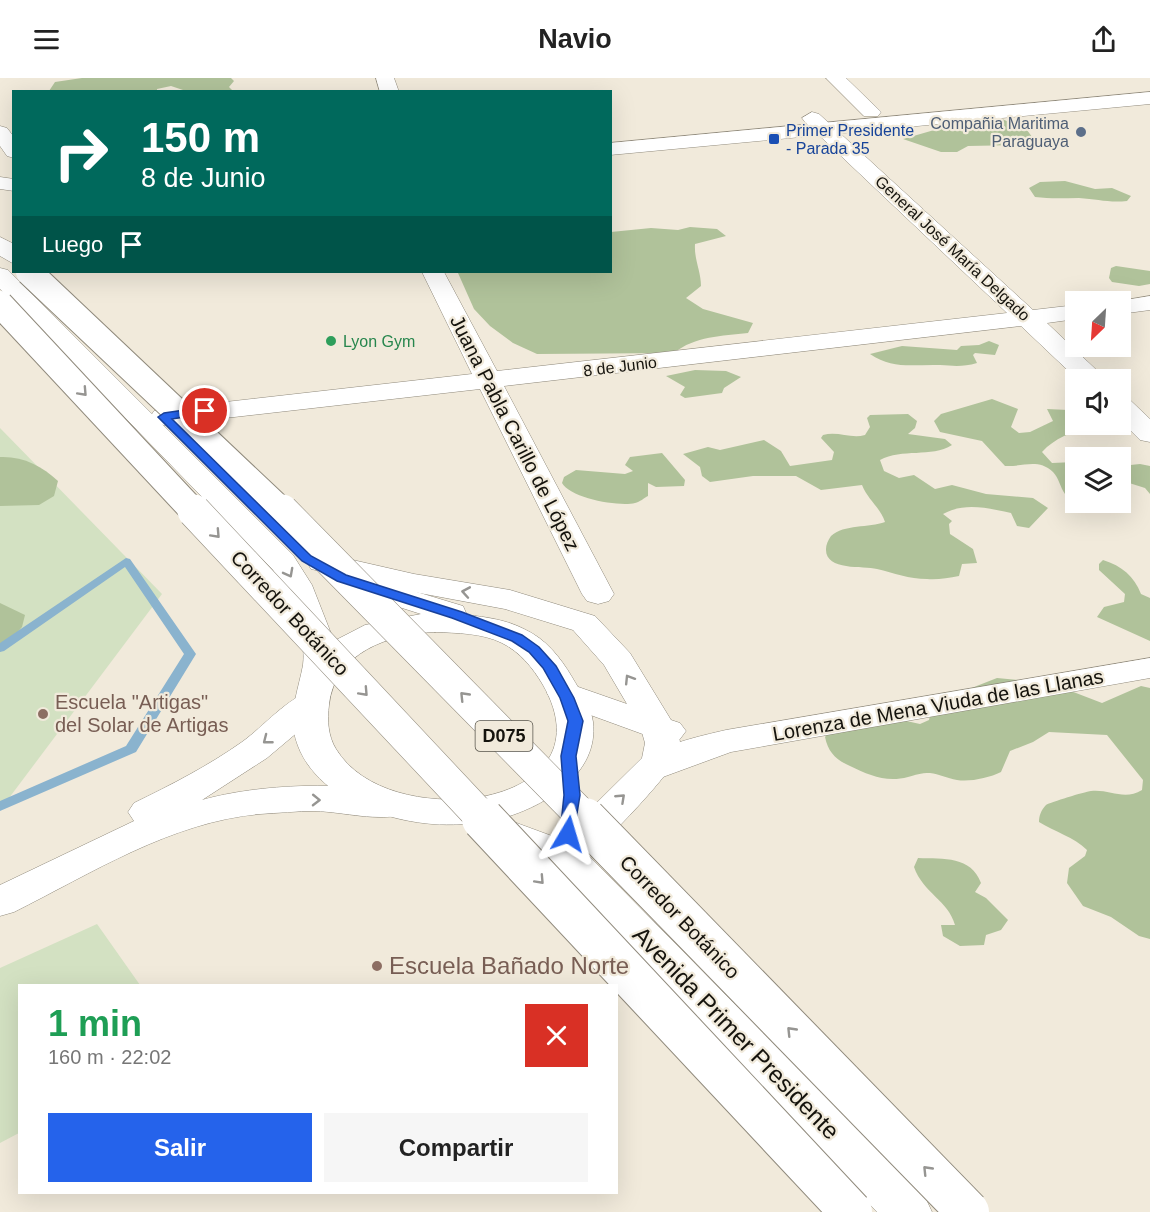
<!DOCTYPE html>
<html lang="es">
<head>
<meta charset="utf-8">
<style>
	:root { --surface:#fff; --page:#f6f6f6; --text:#222; --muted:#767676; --accent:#2563eb }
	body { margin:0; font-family:Arial,sans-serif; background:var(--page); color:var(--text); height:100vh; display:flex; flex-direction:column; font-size:22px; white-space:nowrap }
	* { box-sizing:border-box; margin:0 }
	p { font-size:20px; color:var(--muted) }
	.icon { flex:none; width:33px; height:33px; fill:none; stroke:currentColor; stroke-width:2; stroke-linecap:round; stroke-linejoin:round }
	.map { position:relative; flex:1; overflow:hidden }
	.panel { position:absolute; left:18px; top:906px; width:600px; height:210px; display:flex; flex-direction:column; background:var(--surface); border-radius:0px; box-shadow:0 6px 24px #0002 }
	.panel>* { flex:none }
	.top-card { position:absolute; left:12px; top:12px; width:600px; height:183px; border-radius:0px; box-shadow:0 6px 24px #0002; background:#00695c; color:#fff; overflow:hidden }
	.needle { width:39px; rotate:205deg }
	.tools { position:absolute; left:1065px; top:213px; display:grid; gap:12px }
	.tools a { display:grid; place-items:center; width:66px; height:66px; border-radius:0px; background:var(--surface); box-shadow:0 6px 24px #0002; font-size:30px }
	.pin { position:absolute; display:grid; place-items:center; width:51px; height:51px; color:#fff; margin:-26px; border:3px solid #fff; border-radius:50%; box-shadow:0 2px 6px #0007 }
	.me { position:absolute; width:66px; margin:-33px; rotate:7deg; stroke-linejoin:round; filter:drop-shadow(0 0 4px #0008) }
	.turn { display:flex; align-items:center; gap:21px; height:126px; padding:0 30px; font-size:27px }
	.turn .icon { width:78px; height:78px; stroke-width:2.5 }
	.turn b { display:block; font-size:42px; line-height:51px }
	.then { display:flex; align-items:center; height:57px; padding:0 30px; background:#0003; gap:12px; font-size:22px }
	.round { display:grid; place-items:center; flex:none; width:63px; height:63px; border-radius:0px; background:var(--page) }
	.head { display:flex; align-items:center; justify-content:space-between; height:102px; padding:0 30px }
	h1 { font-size:36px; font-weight:800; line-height:45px; color:#1e9e55 }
	.cta { display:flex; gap:12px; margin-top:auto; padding:12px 30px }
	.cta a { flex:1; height:69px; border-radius:0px; background:var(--accent); color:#fff; font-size:24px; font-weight:800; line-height:69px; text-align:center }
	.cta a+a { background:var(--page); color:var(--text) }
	header { display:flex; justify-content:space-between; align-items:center; height:78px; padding:0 30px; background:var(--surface); font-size:27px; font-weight:800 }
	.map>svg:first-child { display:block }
	.green { fill:#d3e1c2 }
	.forest { fill:#b0c29a }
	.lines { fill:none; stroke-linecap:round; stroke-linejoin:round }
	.stream { fill:#8ab3ce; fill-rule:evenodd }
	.minor-casing { stroke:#8f897b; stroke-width:1 }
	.highway-casing { stroke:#8f897b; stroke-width:1 }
	.minor { fill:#fff; fill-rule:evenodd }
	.highway { fill:#fff; fill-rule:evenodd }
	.highway-bridge-far2-casing { stroke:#8f897b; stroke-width:28; stroke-linecap:butt }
	.highway-bridge-far1-casing { stroke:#8f897b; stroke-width:34; stroke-linecap:butt }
	.highway-bridge-casing { stroke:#8f897b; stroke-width:44; stroke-linecap:butt }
	.highway-bridge-far2 { stroke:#fff; stroke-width:26 }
	.highway-bridge-far1 { stroke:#fff; stroke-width:33 }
	.highway-bridge { stroke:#fff; stroke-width:42 }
	.oneway { stroke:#969592 }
	.route { fill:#2563eb; stroke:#184099; stroke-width:1.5 }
	.service-dot { fill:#5c6f8a; stroke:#f1eadb; stroke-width:2 }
	.transit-dot { fill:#1a4fb4; stroke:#f1eadb; stroke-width:2 }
	.leisure-dot { fill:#2e9e5b; stroke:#f1eadb; stroke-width:2 }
	.education-dot { fill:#8d6e63; stroke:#f1eadb; stroke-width:2 }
	.labels { text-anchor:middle; stroke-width:4.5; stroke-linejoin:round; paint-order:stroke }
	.far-service-label { font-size:16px; fill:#4e5e75; stroke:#f1eadb; text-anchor:end }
	.far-transit-label { font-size:16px; fill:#164399; stroke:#f1eadb; text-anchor:start }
	.far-street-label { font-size:16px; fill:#15130d; stroke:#f1eadb }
	.far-leisure-label { font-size:16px; fill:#27864d; stroke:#f1eadb; text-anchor:start }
	.shield { fill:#f1eadb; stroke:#57544b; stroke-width:1.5 }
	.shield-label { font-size:18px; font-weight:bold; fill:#15130d }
	.street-label { font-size:20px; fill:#15130d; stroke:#f1eadb }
	.education-label { font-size:20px; fill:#785e54; stroke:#f1eadb; text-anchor:start }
	.near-education-label { font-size:24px; fill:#785e54; stroke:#f1eadb; text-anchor:start }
	.near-street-label { font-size:24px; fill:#15130d; stroke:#f1eadb }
</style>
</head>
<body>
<header><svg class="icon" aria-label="menu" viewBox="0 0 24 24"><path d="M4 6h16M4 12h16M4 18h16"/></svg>Navio<svg class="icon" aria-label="share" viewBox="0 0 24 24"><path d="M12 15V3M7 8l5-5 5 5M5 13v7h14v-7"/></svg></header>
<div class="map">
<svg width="1150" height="1134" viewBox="0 0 1150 1134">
	<rect width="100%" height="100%" fill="#f1eadb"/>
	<!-- green -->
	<g class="green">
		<polygon points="0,350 162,516 0,732"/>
		<polygon points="97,846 140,907 20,908 19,1055 0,1065 0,890"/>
	</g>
	<!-- forest -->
	<g class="forest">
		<polygon points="82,0 231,0 234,3 229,9 233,13 186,13 171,8 157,11 157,14 49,13 55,4"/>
		<polygon points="1000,40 1027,52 1035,63 1019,67 968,68 957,74 941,74 903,61 962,44"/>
		<path d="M 1065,103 L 1095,111 L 1112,110 L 1131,118 L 1127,123 C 1109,125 1097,121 1079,120 C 1064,120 1051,121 1035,119 L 1029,110 L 1040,104 Z"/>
		<path d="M 690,149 L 717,151 L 726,158 L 695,166 C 694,182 701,193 701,208 L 686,220 L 703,231 L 753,245 L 748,255 C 722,258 695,258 674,275 L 537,276 L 513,265 L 490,248 L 474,231 L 458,195 L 610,194 L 611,154 L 651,150 L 678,152 Z"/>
		<polygon points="1116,188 1150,193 1150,206 1139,208 1112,204 1109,200 1111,190"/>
		<path d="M 989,263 L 999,267 L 995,277 L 975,275 L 973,277 L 977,285 C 963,289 954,288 940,287 C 914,286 893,292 870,276 L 902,268 L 957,272 L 961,268 L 979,267 Z"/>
		<polygon points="695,292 726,293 741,299 724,310 722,315 685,320 680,317 685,309 666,298"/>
		<path d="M 992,321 L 1018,331 L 1011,349 L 1019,355 L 1030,354 L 1053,343 L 1047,331 L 1068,332 L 1075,336 L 1076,346 L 1088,347 L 1089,349 C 1071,354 1055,360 1042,374 L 1052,385 L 1075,384 L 1075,419 L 1065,416 C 1060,409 1059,400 1053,394 C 1038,380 1023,389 1005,388 L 982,363 L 940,354 L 934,343 L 941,336 Z"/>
		<path d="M 908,336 L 917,343 L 915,350 L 908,356 L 945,361 L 952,367 C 931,380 902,370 880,382 L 884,393 L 899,400 L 914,397 L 935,411 L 952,407 L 986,416 L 1033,420 L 1048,430 L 1029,450 L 1017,448 L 1011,435 C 987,430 965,424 943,436 L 952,443 L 949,446 L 950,456 L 973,471 L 977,485 L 962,486 L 959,498 C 948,500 937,502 927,501 C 909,501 894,495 877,491 C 863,488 825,493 826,471 C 826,467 828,462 831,458 C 844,446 869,450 885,444 C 880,429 868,422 862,407 L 821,412 L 796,398 L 753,398 L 710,404 L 702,398 L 700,389 L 683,376 L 708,369 L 720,372 L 764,362 L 781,373 L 790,388 L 832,382 L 834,374 L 821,360 L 823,357 C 838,353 851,361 865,357 L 870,349 L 867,340 L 870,337 Z"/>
		<path d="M 662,375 L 685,402 L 684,408 L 656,409 L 648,405 L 648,418 C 644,420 640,424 635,425 C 619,429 570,420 562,405 L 564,399 L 576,392 L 625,396 L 633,393 L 625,387 L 630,379 Z"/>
		<path d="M 0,379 C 23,378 42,388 58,403 L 54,418 L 39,427 L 0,428 Z"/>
		<polygon points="1140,386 1150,388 1150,416 1145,410 1126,404 1121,407 1121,388"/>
		<path d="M 1103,482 C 1122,488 1134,498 1141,516 L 1150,520 L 1150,563 L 1097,539 L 1104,529 L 1124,524 L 1125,516 L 1099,492 L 1099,486 Z"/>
		<polygon points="0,525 25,537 22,549 0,574"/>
		<path d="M 997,600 L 1050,605 L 1102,625 L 1141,608 L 1150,610 L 1150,861 L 1139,858 L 1111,839 L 1083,828 L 1067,805 L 1069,790 L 1085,778 L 1087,772 C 1074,759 1055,754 1039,744 C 1039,738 1041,732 1046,727 C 1051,724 1084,714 1091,713 C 1110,711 1124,723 1142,712 L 1143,702 L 1107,657 L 1049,654 L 1033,664 L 1010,673 L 1001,694 C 989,700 970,704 957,702 C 947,700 939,696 930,695 C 920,695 916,697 908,699 C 886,705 869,697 850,688 C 836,682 828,674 825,659 L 843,635 L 879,637 L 920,646 L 929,642 L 933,622 L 942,615 L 969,611 Z"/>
		<path d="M 918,780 C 944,781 971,778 981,805 L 975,814 L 986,820 L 1008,842 L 1001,852 L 986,857 L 984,867 L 960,868 L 943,858 L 941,847 L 955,847 C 948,822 923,815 914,789 Z"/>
	</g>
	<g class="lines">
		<!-- stream -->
		<polygon class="stream" points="126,480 130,481 196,576 136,674 0,733 0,723 126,668 184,576 125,489 4,573 0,574 0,565"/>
		<defs>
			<g id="minor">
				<polygon points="376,0 394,0 399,14 380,14"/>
				<polygon points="826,0 846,0 881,34 878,38 864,38"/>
				<polygon points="812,34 819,36 1033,232 1076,227 1076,241 1047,245 1107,302 1078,302 1021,248 504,308 614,516 609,523 598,526 587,523 582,516 480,311 164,347 154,345 150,339 154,333 164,331 472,296 422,194 444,194 497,293 1007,235 805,44 802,40"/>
				<polygon points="1150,218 1150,232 1120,236 1120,224 1113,224"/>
				<polygon points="1120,319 1129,321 1150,341 1150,364 1140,362 1120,342"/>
				<polygon points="322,475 414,496 510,512 595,538 630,575 671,642 680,645 686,653 680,661 668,664 659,662 552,623 547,615 552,607 564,604 627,626 604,587 573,552 505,531 414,514 311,491 307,484 311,477"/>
				<path d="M 1150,580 L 1150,600 L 731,674 L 652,703 L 639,699 L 634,691 C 647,669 701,658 726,652 Z"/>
				<path d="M 312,613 L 324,616 L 329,624 L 324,632 L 267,680 L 202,722 C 258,706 350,702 406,718 L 412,727 L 406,736 C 377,744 345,734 315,733 C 297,733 278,735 260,736 C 171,744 92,795 14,834 L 0,838 L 0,807 L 134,743 L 128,734 L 134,725 C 171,707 208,688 242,664 C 263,649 288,619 312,613 Z"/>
			</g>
			<g id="highway">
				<polygon points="1150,14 1150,26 610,77 610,65"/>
				<polygon points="0,48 7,50 14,59 14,80 7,78 0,68"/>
				<polygon points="0,99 14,101 14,113 0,111"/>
				<polygon points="0,159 14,166 14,186 0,178"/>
				<path d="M 0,190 L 8,192 L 293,477 L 312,507 L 334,563 L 365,547 L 421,536 L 333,508 L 328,501 L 333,494 L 344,492 L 463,528 L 467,537 C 486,539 507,542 524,551 C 546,561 560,579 572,599 C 580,613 591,628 593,644 C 599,696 545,728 503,740 L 560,761 L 642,680 L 645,665 L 641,651 L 647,643 L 659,640 L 671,643 C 677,652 682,663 680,674 C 677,689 601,771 587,776 L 925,1119 L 932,1134 L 877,1134 L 551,787 L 481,759 L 475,750 L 479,744 C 415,756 308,727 294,654 C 290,631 299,609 303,587 C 307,556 288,518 273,492 L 0,211 ZM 435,554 C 457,555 482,555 502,565 C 520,574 533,590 543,607 C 579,670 540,710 475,720 C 428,726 363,715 336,671 C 328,658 327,642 329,627 C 335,574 389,556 435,554 Z"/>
			</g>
		</defs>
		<!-- minor casing -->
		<use href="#minor" class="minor-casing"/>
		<!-- highway casing -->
		<use href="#highway" class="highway-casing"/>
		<!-- minor -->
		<use href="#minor" class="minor"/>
		<!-- highway -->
		<use href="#highway" class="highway"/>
		<defs>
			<g id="highway-bridge-far2">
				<polyline points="29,194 284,435"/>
				<polyline points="0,226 195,435"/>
			</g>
			<g id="highway-bridge-far1">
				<polyline points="194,433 485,743"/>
				<polyline points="282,433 587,743"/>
			</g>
			<g id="highway-bridge">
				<polyline points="483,741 851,1134"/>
				<polyline points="585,741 968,1134"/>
			</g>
		</defs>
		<!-- highway-bridge-far2 casing -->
		<use href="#highway-bridge-far2" class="highway-bridge-far2-casing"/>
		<!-- highway-bridge-far1 casing -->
		<use href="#highway-bridge-far1" class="highway-bridge-far1-casing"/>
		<!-- highway-bridge casing -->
		<use href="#highway-bridge" class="highway-bridge-casing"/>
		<!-- highway-bridge-far2 -->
		<use href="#highway-bridge-far2" class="highway-bridge-far2"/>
		<!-- highway-bridge-far1 -->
		<use href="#highway-bridge-far1" class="highway-bridge-far1"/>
		<!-- highway-bridge -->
		<use href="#highway-bridge" class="highway-bridge"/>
	</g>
	<!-- one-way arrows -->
	<defs><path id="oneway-chevron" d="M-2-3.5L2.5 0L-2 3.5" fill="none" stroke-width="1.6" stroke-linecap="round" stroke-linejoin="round" transform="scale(1.5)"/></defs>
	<g class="oneway">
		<use href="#oneway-chevron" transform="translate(83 314) rotate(47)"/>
		<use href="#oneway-chevron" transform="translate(216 456) rotate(47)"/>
		<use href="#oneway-chevron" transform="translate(289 495) rotate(62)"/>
		<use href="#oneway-chevron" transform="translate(466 514) rotate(-170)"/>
		<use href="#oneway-chevron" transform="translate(629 601) rotate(-122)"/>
		<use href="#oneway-chevron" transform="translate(364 614) rotate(47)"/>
		<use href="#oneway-chevron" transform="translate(464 618) rotate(-134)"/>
		<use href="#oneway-chevron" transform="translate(267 662) rotate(142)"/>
		<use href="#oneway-chevron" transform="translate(621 720) rotate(-43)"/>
		<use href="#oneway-chevron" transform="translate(316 722) rotate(1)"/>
		<use href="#oneway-chevron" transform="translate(540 802) rotate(47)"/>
		<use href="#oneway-chevron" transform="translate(791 953) rotate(-134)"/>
		<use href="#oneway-chevron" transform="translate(927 1092) rotate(-134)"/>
	</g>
	<!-- route -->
	<polygon class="route" points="205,329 209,330 209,335 172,341 311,478 346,497 462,534 522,557 539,569 556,588 574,620 583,643 576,678 580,717 573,760 562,760 560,756 564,717 561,678 568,643 560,620 543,590 529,574 512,563 452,540 337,503 302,483 158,339 164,335"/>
	<!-- markers -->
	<circle class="service-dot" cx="1081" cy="54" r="6"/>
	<rect class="transit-dot" x="768" y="55" width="12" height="12" rx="3"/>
	<circle class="leisure-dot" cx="331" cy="263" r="6"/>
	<g class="education-dot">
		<circle cx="43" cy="636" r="6"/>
		<circle cx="377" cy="888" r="6"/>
	</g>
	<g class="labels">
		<!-- far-service labels -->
		<g class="far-service-label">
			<text x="1069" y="51">Compañia Maritima<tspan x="1069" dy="18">Paraguaya</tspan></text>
		</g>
		<!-- far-transit labels -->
		<g class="far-transit-label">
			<text x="786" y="58">Primer Presidente<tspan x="786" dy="18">- Parada 35</tspan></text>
		</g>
		<!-- far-street labels -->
		<g class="far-street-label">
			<text transform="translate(953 170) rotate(43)" y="6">General José María Delgado</text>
			<text transform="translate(620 288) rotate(-7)" y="6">8 de Junio</text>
		</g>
		<!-- far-leisure labels -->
		<g class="far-leisure-label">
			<text x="343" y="269">Lyon Gym</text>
		</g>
		<!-- shield labels -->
		<rect class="shield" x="475.5" y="643" width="57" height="30" rx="4.5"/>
		<g class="shield-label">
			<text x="504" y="664">D075</text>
		</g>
		<!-- street labels -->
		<g class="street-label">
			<text transform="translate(515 355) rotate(63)" y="7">Juana Pabla Carillo de López</text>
			<text transform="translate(290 535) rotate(47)" y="7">Corredor Botánico</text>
			<text transform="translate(938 627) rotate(-10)" y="7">Lorenza de Mena Viuda de las Llanas</text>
			<text transform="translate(680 839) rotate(46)" y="7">Corredor Botánico</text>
		</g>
		<!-- education labels -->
		<g class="education-label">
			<text x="55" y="631">Escuela "Artigas"<tspan x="55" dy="23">del Solar de Artigas</tspan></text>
		</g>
		<!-- near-education labels -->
		<g class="near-education-label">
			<text x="389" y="896">Escuela Bañado Norte</text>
		</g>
		<!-- near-street labels -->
		<g class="near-street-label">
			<text transform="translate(736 955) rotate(46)" y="8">Avenida Primer Presidente</text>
		</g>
	</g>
</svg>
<div class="tools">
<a><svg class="needle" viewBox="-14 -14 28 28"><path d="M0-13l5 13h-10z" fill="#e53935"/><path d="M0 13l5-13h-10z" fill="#767676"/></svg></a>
<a><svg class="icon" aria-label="sound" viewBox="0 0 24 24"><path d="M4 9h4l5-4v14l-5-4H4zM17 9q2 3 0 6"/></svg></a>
<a><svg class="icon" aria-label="layers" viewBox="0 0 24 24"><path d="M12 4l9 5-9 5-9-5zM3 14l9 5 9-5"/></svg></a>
</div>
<div class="pin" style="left:205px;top:333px;background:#d93025"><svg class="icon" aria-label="arrive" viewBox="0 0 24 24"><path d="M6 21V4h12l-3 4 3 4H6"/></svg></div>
<svg class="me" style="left:568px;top:756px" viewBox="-20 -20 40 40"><path d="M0-17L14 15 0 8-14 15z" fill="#2563eb" stroke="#fff" stroke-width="4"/></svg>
<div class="top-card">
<div class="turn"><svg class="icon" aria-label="right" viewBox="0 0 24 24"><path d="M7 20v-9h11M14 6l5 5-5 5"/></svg><div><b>150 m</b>8 de Junio</div></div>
<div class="then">Luego<svg class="icon" aria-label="arrive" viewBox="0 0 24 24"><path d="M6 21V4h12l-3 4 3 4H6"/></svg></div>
</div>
<section class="panel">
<div class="head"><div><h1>1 min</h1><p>160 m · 22:02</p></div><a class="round" style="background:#d93025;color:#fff"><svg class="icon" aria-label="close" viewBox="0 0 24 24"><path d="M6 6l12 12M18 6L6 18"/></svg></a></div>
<div class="cta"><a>Salir</a><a>Compartir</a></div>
</section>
</div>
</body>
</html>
